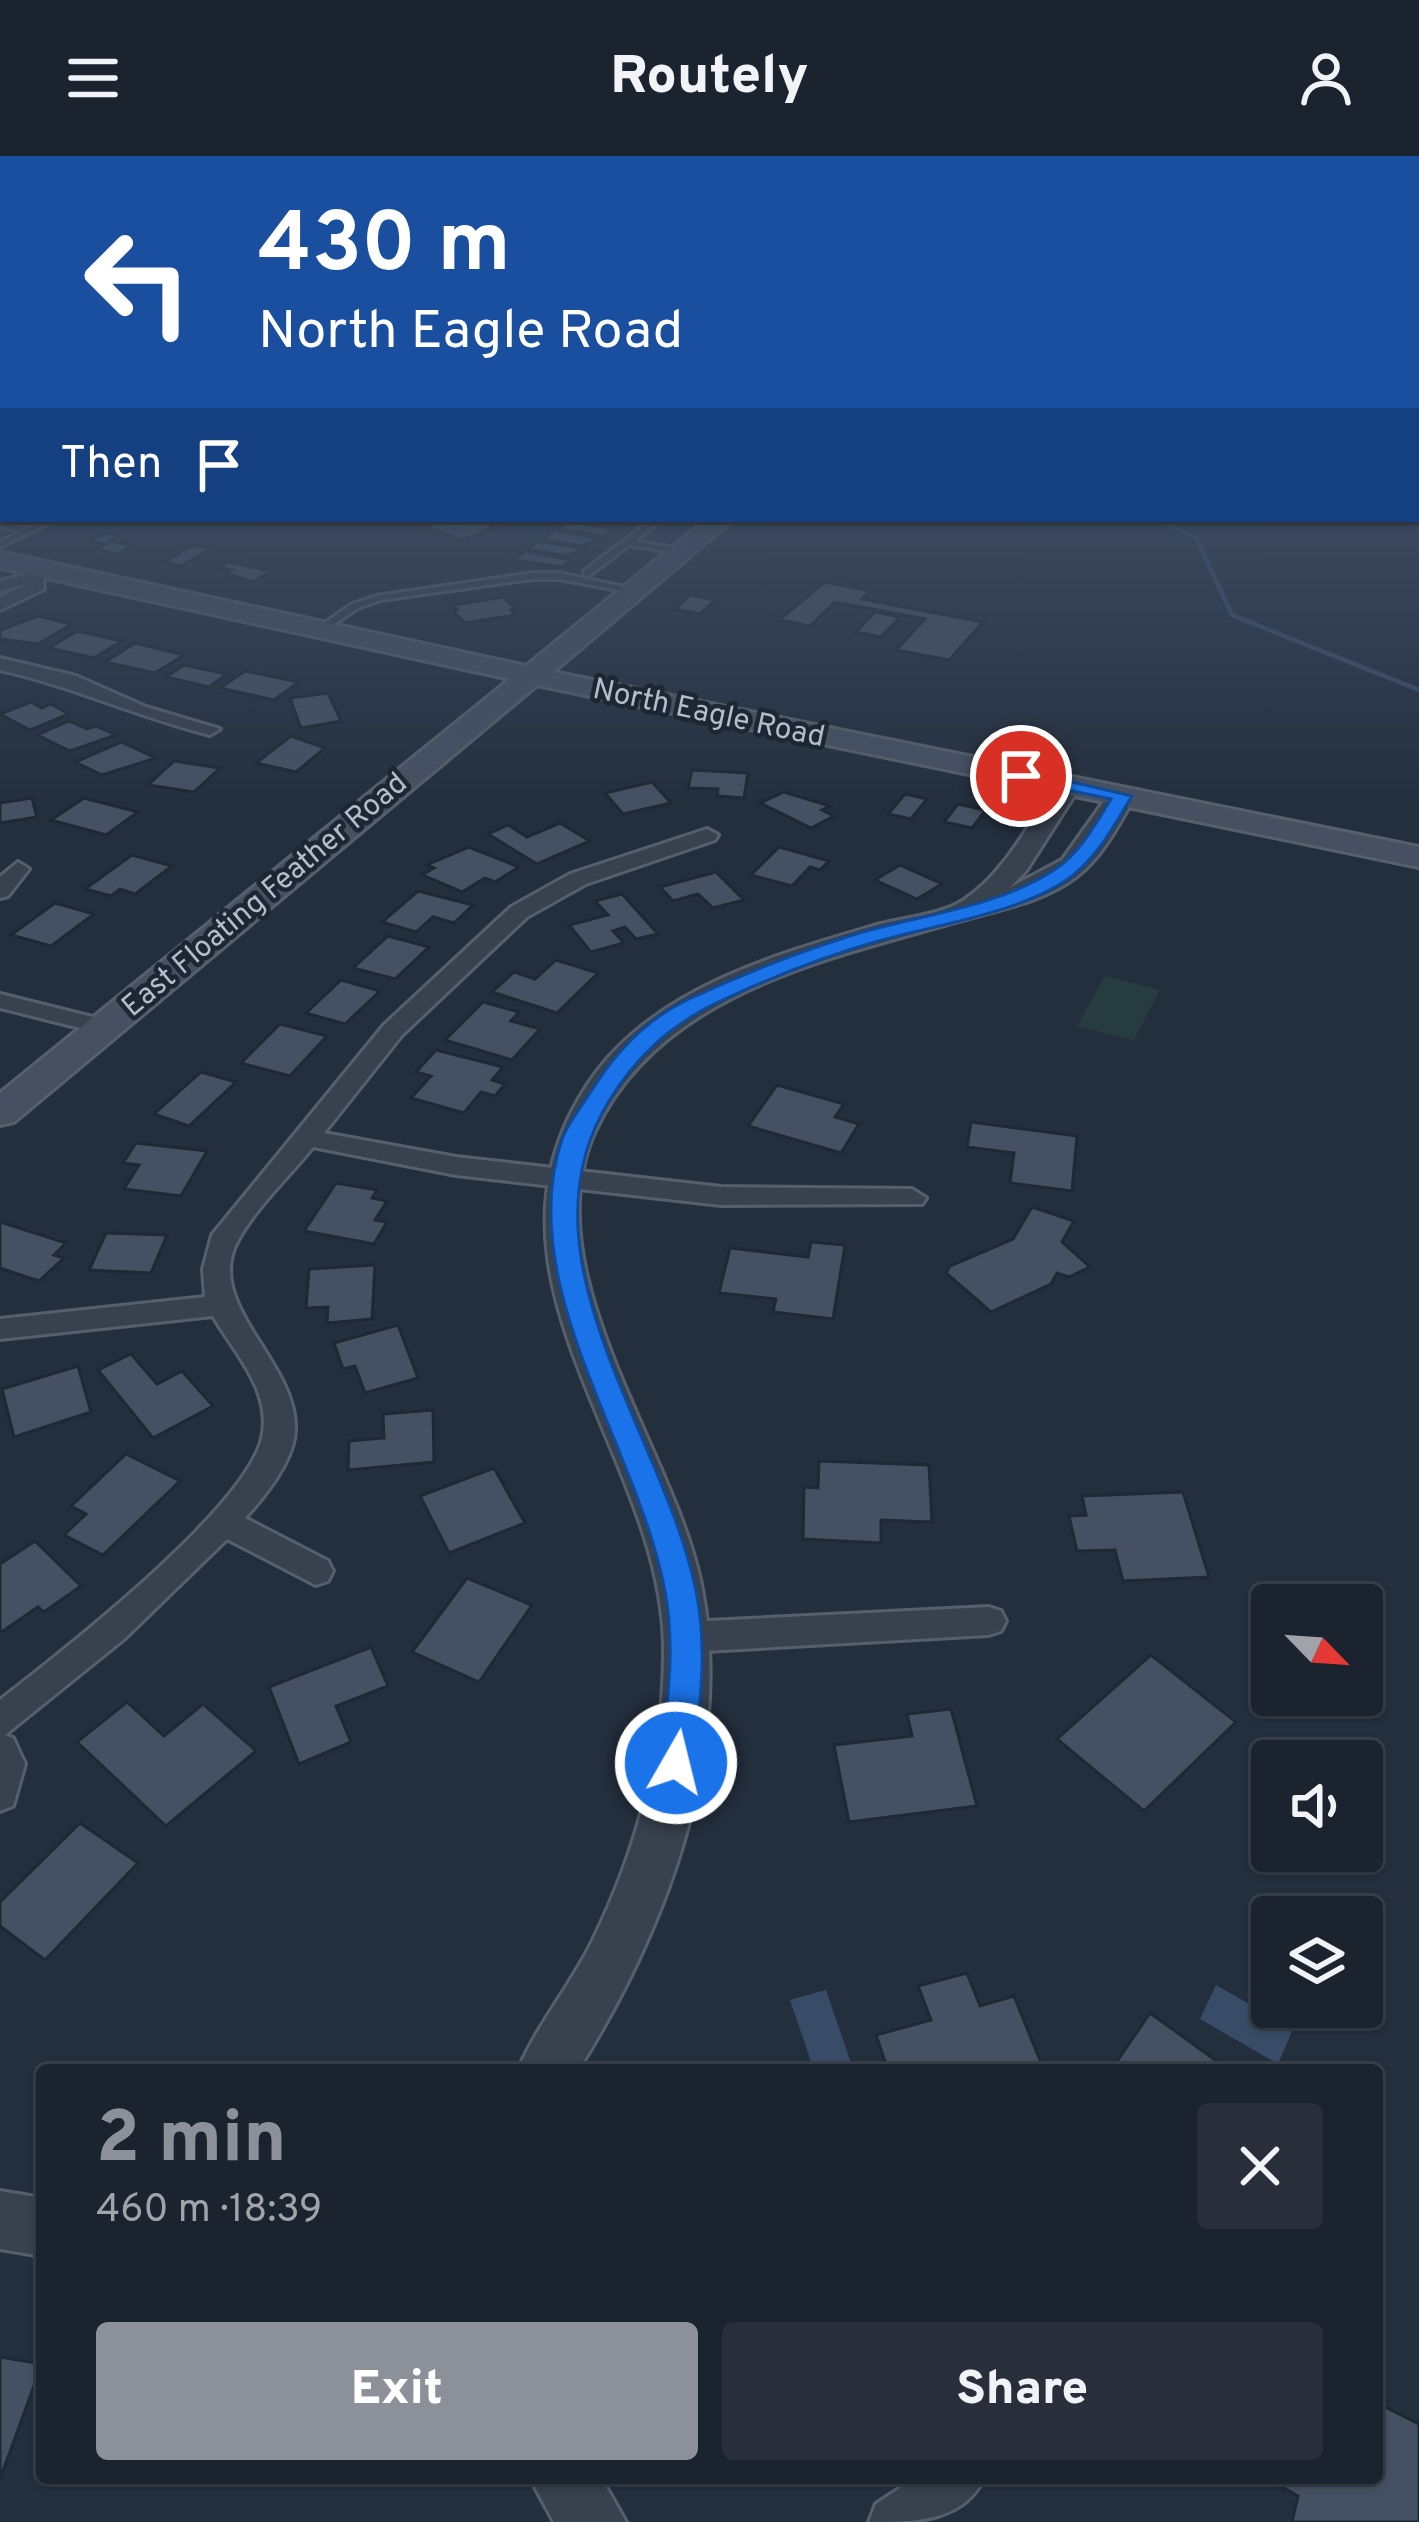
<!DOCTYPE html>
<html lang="en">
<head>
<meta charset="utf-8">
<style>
	:root { --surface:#1b232e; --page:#282f3a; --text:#f1f3f6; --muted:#a0a4aa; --line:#39404a; --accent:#8c9099 }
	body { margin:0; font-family:Overpass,sans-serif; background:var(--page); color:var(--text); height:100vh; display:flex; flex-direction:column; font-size:45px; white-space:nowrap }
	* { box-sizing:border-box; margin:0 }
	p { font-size:39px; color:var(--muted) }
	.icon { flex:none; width:66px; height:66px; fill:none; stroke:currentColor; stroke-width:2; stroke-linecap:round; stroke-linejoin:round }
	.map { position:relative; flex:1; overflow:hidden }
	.side { position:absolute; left:36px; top:1908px; width:1347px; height:420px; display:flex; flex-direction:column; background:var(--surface); border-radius:12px; box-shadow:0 3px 9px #0004,0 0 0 3px var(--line) }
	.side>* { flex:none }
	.guide { position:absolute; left:0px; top:0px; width:1419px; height:366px; box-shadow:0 3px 9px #0004,0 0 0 3px var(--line); background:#1a4fa0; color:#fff; overflow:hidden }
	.needle { width:78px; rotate:115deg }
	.controls { position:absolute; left:1251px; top:1428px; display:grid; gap:24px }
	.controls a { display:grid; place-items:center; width:132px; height:132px; border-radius:12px; background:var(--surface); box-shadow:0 3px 9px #0004,0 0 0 3px var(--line); font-size:60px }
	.pin { position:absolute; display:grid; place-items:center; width:102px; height:102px; color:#fff; margin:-51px; border:6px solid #fff; border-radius:50%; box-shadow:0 3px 12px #0007 }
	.me { position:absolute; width:132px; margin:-66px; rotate:8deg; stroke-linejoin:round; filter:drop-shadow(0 0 9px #0008) }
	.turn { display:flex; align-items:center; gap:42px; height:252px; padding:0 60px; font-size:54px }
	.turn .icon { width:156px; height:156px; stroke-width:2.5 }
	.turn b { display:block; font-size:84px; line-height:102px }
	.then { display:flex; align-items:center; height:114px; padding:0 60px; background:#0003; gap:24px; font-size:45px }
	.round { display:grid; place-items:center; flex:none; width:126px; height:126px; border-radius:12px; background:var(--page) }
	.head { display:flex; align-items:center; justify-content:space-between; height:204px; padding:0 60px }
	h1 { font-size:72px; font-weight:800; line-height:90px; color:var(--accent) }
	.button { display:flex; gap:24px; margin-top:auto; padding:24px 60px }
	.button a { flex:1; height:138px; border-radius:12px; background:var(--accent); color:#fff; font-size:48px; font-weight:800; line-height:138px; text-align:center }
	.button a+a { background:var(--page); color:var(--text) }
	header { display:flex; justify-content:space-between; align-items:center; height:156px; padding:0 60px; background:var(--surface); font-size:54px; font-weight:800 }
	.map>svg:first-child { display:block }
	.green { fill:#263c3f }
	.water { fill:#394c67 }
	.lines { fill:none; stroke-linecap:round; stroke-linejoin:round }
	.stream { stroke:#394c67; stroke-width:4.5 }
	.building { fill:#455162; stroke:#1f2835; stroke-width:3 }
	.service-casing { stroke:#565f6c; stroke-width:6 }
	.minor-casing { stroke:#565f6c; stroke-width:6 }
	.tertiary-casing { stroke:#565f6c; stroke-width:6 }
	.secondary-casing { stroke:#565f6c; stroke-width:6 }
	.service { fill:#38414e; fill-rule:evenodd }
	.minor { fill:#38414e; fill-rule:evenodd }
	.tertiary { fill:#38414e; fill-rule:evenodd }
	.secondary { fill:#465061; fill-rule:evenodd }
	.route { fill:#1a73e8; stroke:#114b97; stroke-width:3 }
	.labels { text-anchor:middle; stroke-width:9; stroke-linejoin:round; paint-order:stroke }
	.far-street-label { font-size:30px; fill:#b4bcc9; stroke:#1d2633 }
</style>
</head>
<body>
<header><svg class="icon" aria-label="menu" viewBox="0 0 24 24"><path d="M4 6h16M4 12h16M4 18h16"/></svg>Routely<svg class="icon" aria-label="person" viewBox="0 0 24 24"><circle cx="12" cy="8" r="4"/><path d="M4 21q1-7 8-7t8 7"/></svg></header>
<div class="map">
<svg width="1419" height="2366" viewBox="0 0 1419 2366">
	<rect width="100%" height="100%" fill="#242f3e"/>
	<!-- green -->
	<polygon class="green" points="1105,820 1160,834 1134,884 1077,870"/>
	<!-- water -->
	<g class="water">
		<polygon points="1216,1829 1293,1873 1278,1908 1200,1863"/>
		<polygon points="826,1834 851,1907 814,1914 790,1844"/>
	</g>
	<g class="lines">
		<!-- stream -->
		<polyline class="stream" points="1156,363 1196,382 1232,459 1419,534"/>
	</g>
	<!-- building -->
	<g class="building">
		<polygon points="474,363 496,371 462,384 425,371 444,364 456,368"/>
		<polygon points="568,365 614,373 605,380 557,373"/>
		<polygon points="555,374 601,383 581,390 543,383"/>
		<polygon points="106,377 120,379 110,385 133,389 118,398 96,393 105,388 89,385"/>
		<polygon points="539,385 586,393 565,400 527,393"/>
		<polygon points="193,389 210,393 181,410 164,406"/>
		<polygon points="525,395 572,404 562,411 513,404"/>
		<polygon points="228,406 271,415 253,426 225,417 231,414 219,412"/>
		<polygon points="825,426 870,435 862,443 983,466 949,504 896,494 925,463 835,446 810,470 779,464"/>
		<polygon points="690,439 716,444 700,458 675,453"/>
		<polygon points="503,441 516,453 511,454 515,459 465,467 453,455 457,454 453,449"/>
		<polygon points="875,456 900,461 881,481 856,476"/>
		<polygon points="38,460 72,468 38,488 0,483 0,474"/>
		<polygon points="77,475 122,485 94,502 49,492"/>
		<polygon points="135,487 184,499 155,517 105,506"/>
		<polygon points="184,509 227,518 209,531 166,521"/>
		<polygon points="245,515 299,526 274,544 220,532"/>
		<polygon points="328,537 341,565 301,572 290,542"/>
		<polygon points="31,546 42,552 51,548 69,558 30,574 0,558"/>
		<polygon points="69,565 87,573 96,570 116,579 70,595 37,579"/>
		<polygon points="291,580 325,592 296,616 256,607"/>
		<polygon points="121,586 156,602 102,619 75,606"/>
		<polygon points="174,605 220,612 194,636 148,629"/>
		<polygon points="692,614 748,617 744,642 717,640 718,633 688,632"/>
		<polygon points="652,626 671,647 623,658 605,637"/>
		<polygon points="784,636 830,650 822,654 834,660 811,672 760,647"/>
		<polygon points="905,638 927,643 911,663 888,658"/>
		<polygon points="32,642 37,661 0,667 0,647"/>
		<polygon points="84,642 138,656 106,679 51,664"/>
		<polygon points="958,648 976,652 986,654 972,672 944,666"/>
		<polygon points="560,667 590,685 537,708 488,678 508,669 527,681"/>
		<polygon points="469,691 519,711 495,726 485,722 462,736 422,719 434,712 426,709"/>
		<polygon points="779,691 829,705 820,714 810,711 792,730 751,719"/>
		<polygon points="132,699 172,710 135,738 120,733 111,740 85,733"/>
		<polygon points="900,709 942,728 917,743 875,724"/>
		<polygon points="716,716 744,744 713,752 698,738 673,745 660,731"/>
		<polygon points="418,735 473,749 454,767 433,761 416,776 382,766"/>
		<polygon points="622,738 658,778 636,783 625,771 613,775 624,787 591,796 569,769 608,759 595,745"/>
		<polygon points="55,747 94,758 51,790 11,779"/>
		<polygon points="388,780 429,791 395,823 353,812"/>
		<polygon points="556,804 598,817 557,857 492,836 514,816 535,823"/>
		<polygon points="341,824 380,835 345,868 306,857"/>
		<polygon points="483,846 519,856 511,865 540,873 512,904 445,884"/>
		<polygon points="280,868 327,880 290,920 241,907"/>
		<polygon points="436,894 503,911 492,924 505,928 495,940 481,936 464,957 411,942 431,920 416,916"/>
		<polygon points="201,916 236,926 189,970 154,958"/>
		<polygon points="777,929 844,948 835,961 859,968 841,997 748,970"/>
		<polygon points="971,966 1077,980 1072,1035 1010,1027 1014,997 967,991"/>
		<polygon points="136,987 207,995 181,1040 124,1033 139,1009 123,1007"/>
		<polygon points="336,1027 377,1034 372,1042 387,1045 375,1064 387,1066 374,1088 304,1075"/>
		<polygon points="1032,1051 1074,1065 1062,1086 1090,1111 1069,1121 1057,1117 1051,1128 991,1156 946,1117 950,1110 1013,1083"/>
		<polygon points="0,1066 66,1087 54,1099 64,1102 39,1125 0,1112"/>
		<polygon points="106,1077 167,1079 151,1117 89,1114"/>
		<polygon points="811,1086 845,1089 833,1163 773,1156 776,1143 719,1137 730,1092 808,1101"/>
		<polygon points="375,1109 372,1163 327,1167 328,1151 306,1152 309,1113"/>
		<polygon points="398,1169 418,1222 365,1237 355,1210 343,1213 334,1187"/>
		<polygon points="131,1198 157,1228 182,1215 213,1250 153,1282 98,1214"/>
		<polygon points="78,1210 91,1256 14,1281 2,1233"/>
		<polygon points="433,1254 434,1306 348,1314 349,1285 384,1282 383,1258"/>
		<polygon points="126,1298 180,1325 103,1399 64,1379 86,1358 71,1350"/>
		<polygon points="819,1305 929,1309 932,1366 881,1364 881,1387 803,1383 804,1331 818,1332"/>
		<polygon points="494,1312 525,1367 449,1397 420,1340"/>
		<polygon points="1183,1336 1209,1421 1123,1425 1115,1394 1077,1395 1069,1360 1086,1359 1082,1340"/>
		<polygon points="35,1385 81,1430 44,1456 38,1451 0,1477 0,1408"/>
		<polygon points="467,1422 532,1449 479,1526 412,1496"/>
		<polygon points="371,1491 388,1530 336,1550 351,1586 299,1608 269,1531"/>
		<polygon points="1151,1499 1236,1566 1144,1655 1057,1583"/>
		<polygon points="127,1546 164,1580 203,1548 256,1595 166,1670 77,1586"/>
		<polygon points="951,1553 977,1650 849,1666 834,1589 912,1580 907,1558"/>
		<polygon points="80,1667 138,1707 45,1804 0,1770 0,1746"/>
		<polygon points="967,1817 980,1850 1014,1840 1044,1914 888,1914 876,1879 931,1864 918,1830"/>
		<polygon points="1150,1857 1229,1914 1111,1914"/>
		<polygon points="0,2201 42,2208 0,2323"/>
		<polygon points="1377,2247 1419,2268 1419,2366 1292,2366 1298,2340 1266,2322 1377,2322"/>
	</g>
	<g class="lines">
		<defs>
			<g id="service">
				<polygon points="47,363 57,363 0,391 0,386 21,376 0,371 0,367 28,372"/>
				<polygon points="653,363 662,363 635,385 684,394 684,398 629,389 590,419 584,419 584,415"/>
				<polygon points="532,417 559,417 638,434 634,437 559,423 532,423 381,444 358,452 322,476 315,474 352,448 377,440"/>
			</g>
			<g id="minor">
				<polygon points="35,416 43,421 44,433 0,454 0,442 26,428 0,435 0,425"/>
				<path d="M 0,502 L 76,520 L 146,551 L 220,573 L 210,579 C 138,561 72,530 0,514 Z"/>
				<path d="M 707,673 L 718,679 L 715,684 L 586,728 L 527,761 L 402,879 L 324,977 L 456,1001 L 721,1031 L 912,1033 L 926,1042 L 922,1048 L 721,1049 L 456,1019 L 313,991 C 289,1021 255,1052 237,1086 C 204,1149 298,1207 295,1274 C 294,1305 265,1340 245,1362 L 328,1405 L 333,1415 L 328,1425 L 316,1429 L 227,1383 L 124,1483 L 5,1579 L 13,1582 L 25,1608 L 13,1650 L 0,1655 L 0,1544 C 59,1498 254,1347 263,1277 C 270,1232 233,1195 213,1160 L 0,1183 L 0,1163 L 205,1141 L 203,1113 L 212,1079 L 384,869 L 511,751 L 570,718 Z"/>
				<polygon points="18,706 29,713 8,740 0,742 0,721"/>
				<polygon points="0,838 113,866 116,871 104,878 0,852"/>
				<polygon points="989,1451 1001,1455 1006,1465 1001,1475 989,1479 688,1496 676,1491 670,1481 676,1471 688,1466"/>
				<path d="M 915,2322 L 984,2322 C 963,2366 914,2366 869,2366 L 876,2348 Z"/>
			</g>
			<g id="tertiary">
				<path d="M 1068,621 L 1081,629 L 1026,715 L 1009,732 L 1062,704 L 1112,634 L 1122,632 L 1135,640 C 1119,668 1103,700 1077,720 C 1044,746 999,753 959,765 C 827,803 659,837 595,975 C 530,1116 677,1297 702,1433 C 733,1598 665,1776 578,1914 L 518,1914 C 537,1870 569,1831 591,1788 C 636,1697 665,1593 664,1491 C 662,1296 460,1122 588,928 C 650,834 774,799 877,769 C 902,762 942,759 964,744 C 1006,716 1031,664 1059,623 Z"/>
				<polygon points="0,2035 42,2042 42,2100 0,2093"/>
				<polygon points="530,2322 601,2322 626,2366 554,2366"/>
			</g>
			<polygon id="secondary" points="707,363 734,363 553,516 1419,691 1419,711 537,529 14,966 0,969 0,937 510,523 0,412 0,396 526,510"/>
		</defs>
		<!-- service casing -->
		<use href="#service" class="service-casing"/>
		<!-- minor casing -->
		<use href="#minor" class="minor-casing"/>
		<!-- tertiary casing -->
		<use href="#tertiary" class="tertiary-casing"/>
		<!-- secondary casing -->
		<use href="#secondary" class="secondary-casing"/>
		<!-- service -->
		<use href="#service" class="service"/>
		<!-- minor -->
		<use href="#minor" class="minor"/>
		<!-- tertiary -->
		<use href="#tertiary" class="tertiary"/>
		<!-- secondary -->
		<use href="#secondary" class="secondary"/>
	</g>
	<!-- sky -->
	<linearGradient id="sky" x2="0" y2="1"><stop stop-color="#141a22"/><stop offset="0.49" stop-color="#3f4d63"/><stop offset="1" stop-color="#3f4d63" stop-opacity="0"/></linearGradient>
	<rect width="1419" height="648" fill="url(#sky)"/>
	<!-- route -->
	<path class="route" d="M 1021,614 L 1132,640 C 1114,669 1099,699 1072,720 C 1024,757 933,769 875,786 C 819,802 765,824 714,848 C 668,871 635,902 609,945 C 513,1101 664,1277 696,1435 C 708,1493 700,1549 693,1607 L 688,1617 L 676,1622 L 665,1617 L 660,1607 C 667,1549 676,1494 665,1435 C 638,1291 513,1129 562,983 C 568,967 581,951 590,937 C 614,898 645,864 687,844 C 742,818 798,796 856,778 C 920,759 998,751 1054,714 C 1080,697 1095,669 1111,643 L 1015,623 L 1015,616 Z"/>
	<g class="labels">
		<!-- far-street labels -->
		<g class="far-street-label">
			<text transform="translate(709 556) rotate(12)" y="10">North Eagle Road</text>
			<text transform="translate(264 738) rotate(-40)" y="10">East Floating Feather Road</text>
		</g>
	</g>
</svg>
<div class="controls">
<a><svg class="needle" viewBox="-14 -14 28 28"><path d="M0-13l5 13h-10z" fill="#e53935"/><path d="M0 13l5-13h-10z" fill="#a0a4aa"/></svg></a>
<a><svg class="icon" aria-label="sound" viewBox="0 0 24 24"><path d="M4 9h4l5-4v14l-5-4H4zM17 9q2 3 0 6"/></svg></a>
<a><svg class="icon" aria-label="layers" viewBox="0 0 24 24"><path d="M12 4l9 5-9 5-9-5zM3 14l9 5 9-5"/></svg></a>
</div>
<div class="pin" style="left:1021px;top:620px;background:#d93025"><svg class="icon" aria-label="arrive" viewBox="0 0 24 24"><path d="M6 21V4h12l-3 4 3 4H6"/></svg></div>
<svg class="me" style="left:676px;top:1607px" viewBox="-20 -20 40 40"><circle r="17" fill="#1a73e8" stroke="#fff" stroke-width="3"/><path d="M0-11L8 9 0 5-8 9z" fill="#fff"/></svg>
<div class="guide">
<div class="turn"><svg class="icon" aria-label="left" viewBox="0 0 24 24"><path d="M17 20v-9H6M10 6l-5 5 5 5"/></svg><div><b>430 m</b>North Eagle Road</div></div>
<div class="then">Then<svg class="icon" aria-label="arrive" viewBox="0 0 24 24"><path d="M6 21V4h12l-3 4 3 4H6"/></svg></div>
</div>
<section class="side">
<div class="head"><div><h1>2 min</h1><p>460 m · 18:39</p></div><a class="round"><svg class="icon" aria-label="close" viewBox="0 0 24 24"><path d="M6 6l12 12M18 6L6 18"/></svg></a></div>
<div class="button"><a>Exit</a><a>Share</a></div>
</section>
</div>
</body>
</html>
